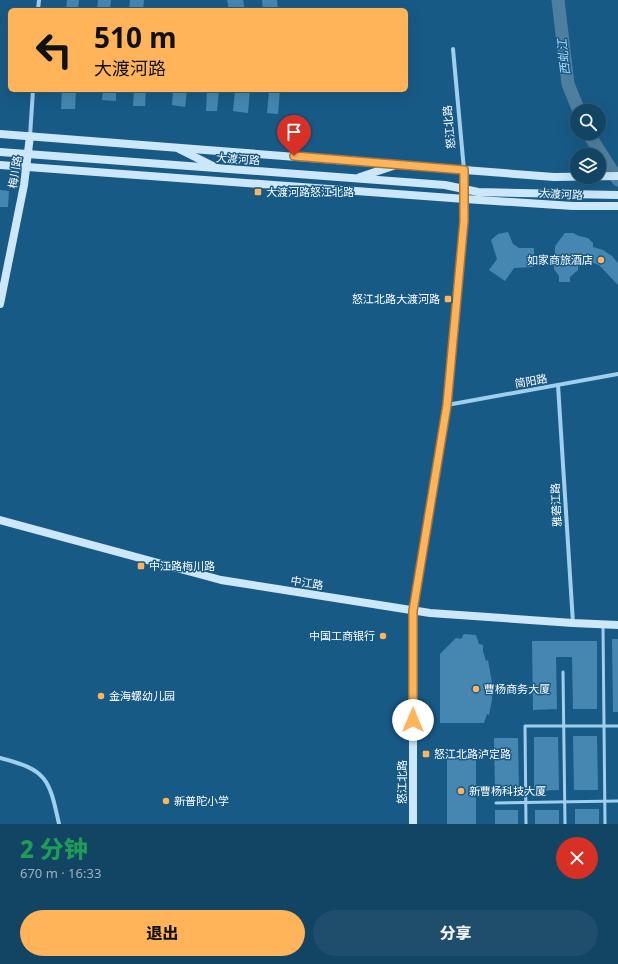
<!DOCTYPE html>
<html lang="zh">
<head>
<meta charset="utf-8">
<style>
	:root { --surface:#124464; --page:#1f4e6d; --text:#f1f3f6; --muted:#9cb0bf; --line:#315c78; --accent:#ffb45a }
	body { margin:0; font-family:"Noto Sans","Noto Sans SC",sans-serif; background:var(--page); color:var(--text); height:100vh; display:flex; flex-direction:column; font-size:15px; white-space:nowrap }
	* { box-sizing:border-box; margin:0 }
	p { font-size:13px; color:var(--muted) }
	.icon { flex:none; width:22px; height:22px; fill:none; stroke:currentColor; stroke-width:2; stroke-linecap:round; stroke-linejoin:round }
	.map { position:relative; height:824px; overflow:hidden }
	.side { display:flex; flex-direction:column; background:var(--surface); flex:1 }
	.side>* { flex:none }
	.banner { position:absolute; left:8px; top:8px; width:400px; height:84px; border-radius:6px; box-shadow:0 4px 16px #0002,0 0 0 1px var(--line); background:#ffb45a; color:#111; overflow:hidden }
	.tools { position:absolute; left:570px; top:104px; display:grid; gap:8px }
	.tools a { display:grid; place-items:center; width:36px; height:36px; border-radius:50%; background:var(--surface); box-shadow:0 4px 16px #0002,0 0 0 1px var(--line); font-size:20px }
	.pin { position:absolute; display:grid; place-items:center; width:34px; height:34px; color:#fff; margin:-41px -17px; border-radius:50% 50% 50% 0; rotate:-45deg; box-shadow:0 0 4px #0007 }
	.pin .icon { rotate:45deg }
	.me { position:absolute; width:44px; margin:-22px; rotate:0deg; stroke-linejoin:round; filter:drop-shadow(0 0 3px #0008) }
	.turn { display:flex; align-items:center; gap:14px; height:84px; padding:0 20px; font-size:18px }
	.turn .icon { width:52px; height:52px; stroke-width:2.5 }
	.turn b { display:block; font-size:28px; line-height:34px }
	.round { display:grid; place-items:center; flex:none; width:42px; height:42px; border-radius:21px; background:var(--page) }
	.headline { display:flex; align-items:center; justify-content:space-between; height:68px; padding:0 20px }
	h1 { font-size:24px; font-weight:800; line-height:30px; color:#1e9e55 }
	.action { display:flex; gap:8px; margin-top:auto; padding:8px 20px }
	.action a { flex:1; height:46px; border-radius:24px; background:var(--accent); color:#111; font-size:16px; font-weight:800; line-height:46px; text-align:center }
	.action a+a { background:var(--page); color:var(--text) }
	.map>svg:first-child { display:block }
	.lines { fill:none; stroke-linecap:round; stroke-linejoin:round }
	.river { stroke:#4f7f9e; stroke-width:13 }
	.building { fill:#4587b1 }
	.lane { stroke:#9fcfed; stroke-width:3 }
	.street { stroke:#9fcfed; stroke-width:4 }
	.secondary { stroke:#cbe7f9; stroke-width:8 }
	.route-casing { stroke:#a6753a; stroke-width:10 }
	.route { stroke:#ffb45a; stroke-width:7 }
	.poi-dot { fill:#ffb45a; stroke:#185a86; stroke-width:1.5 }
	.labels { text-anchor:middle; stroke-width:3; stroke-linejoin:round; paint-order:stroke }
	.street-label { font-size:11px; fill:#fff; stroke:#185a86 }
	.poi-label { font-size:11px; fill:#fff; stroke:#185a86; text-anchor:start }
	.water-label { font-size:12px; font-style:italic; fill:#aad8f4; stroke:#185a86 }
</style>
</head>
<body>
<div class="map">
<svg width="618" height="824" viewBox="0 0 618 824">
	<rect width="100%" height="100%" fill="#185a86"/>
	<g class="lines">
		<!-- river -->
		<g class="river">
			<polyline points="558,0 568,84 579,111"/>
			<polyline points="588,133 618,180"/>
		</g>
	</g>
	<!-- building -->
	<g class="building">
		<polygon points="67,0 79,0 78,10 66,10"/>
		<polygon points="98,0 111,0 110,10 97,10"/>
		<polygon points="130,0 144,0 143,10 129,10"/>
		<polygon points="227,0 243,0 245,10 229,10"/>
		<polygon points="262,0 277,0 278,10 263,10"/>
		<polygon points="62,90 76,90 75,109 61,109"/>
		<polygon points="103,90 116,90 116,101 102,100"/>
		<polygon points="134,90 146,90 145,106 133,106"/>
		<polygon points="173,90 187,90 185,107 172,105"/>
		<polygon points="207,90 219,90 217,111 206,111"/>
		<polygon points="235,90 250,90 248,113 233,111"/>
		<polygon points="269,90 280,90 278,114 267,113"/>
		<polygon points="0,190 9,191 8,207 0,207"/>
		<polygon points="508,232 513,244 519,248 534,248 534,267 514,268 505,281 489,270 497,259 491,240 498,234"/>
		<polygon points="565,233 573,233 579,236 588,238 593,243 593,247 603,250 612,256 618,263 618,285 599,265 578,257 578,270 570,277 570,282 559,282 559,276 554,269 555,246"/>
		<polygon points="464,634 476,635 479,644 483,645 483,651 486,661 488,660 492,683 492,700 489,715 487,714 484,723 440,723 440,654 456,638 461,639"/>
		<polygon points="612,639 618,639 618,712 613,712"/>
		<polygon points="532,641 597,641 597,709 573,709 572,657 556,657 557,709 533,710"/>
		<polygon points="573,736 597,736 598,790 574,790"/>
		<polygon points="534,737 558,737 559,790 534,791"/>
		<polygon points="494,738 518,738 519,791 495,792"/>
		<rect x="447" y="758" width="29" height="66"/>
		<rect x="575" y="809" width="24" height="15"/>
		<rect x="495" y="810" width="23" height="14"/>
		<rect x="535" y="810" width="24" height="14"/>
	</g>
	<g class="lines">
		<!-- lane -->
		<g class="lane">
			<polyline points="603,626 605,824"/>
			<polyline points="563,672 565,824"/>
			<polyline points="496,803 618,801"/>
			<polyline points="526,824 525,726 618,726"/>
		</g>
		<!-- street -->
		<g class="street">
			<polyline points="38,10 39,0"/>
			<polyline points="453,49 464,170"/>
			<polyline points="30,136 33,90"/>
			<polyline points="558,385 573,623"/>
			<polyline points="447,405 618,374"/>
			<path d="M 0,758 C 47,770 49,778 59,824"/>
		</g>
		<!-- secondary -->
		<g class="secondary">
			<polyline points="0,134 554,177 618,176"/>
			<polyline points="179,149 215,167"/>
			<polyline points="0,152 445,185 478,192 618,195"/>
			<polyline points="0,165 465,199 573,206 618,206"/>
			<polyline points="360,177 393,166"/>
			<polyline points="0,304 24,185 30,136"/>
			<polyline points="0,520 221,580 430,613 573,623 618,625"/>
			<polyline points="413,824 413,611 447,405 464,221 464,170"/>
		</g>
	</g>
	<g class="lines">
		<defs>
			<polyline id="route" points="294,156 464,170 464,221 447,405 413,611 413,720"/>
		</defs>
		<!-- route casing -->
		<use href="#route" class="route-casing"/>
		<!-- route -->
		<use href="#route" class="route"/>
	</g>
	<!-- markers -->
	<g class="poi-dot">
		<rect x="254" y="188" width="8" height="8" rx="2"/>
		<circle cx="601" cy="260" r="4"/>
		<rect x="444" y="295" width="8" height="8" rx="2"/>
		<rect x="137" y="562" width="8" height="8" rx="2"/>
		<circle cx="383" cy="636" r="4"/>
		<circle cx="476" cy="689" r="4"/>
		<circle cx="101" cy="696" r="4"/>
		<rect x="422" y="750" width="8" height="8" rx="2"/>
		<circle cx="461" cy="791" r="4"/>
		<circle cx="166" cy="801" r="4"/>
	</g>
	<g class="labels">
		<!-- street labels -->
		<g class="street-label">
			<text transform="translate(449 127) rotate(-95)" y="4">怒江北路</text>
			<text transform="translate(238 159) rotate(4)" y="4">大渡河路</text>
			<text transform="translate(15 172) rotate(-81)" y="4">梅川路</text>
			<text transform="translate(561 194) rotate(3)" y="4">大渡河路</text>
			<text transform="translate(531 381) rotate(-10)" y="4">简阳路</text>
			<text transform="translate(556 505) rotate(-93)" y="4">雅砻江路</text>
			<text transform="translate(307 583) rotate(9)" y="4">中江路</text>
			<text transform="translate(402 782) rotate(-90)" y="4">怒江北路</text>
		</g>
		<!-- poi labels -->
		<g class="poi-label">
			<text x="266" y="196">大渡河路怒江北路</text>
			<text x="593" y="264" text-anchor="end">如家商旅酒店</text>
			<text x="440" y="303" text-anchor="end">怒江北路大渡河路</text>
			<text x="149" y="570">中江路梅川路</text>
			<text x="375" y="640" text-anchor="end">中国工商银行</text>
			<text x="484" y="693">曹杨商务大厦</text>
			<text x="109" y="700">金海螺幼儿园</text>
			<text x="434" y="758">怒江北路泸定路</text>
			<text x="469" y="795">新曹杨科技大厦</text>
			<text x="174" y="805">新普陀小学</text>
		</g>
		<!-- water labels -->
		<g class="water-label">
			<text transform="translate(564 57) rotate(-96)" y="4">西虬江</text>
		</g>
	</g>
</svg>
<div class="tools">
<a><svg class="icon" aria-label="search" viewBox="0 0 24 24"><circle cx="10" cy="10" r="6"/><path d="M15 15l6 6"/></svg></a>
<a><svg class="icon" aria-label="layers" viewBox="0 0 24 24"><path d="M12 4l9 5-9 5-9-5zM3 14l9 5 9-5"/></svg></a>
</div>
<div class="pin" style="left:294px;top:156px;background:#d93025"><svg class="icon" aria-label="arrive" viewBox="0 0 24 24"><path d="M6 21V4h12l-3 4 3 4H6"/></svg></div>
<svg class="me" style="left:413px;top:720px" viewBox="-20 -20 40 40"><circle r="19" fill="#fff"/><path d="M0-13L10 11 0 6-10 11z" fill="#ffb45a"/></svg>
<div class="banner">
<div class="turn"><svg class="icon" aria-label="left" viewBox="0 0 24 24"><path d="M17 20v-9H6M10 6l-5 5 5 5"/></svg><div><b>510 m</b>大渡河路</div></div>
</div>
</div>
<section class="side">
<div class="headline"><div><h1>2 分钟</h1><p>670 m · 16:33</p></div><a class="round" style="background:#d93025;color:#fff"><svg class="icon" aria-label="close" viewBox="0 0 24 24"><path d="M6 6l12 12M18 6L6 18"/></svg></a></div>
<div class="action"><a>退出</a><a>分享</a></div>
</section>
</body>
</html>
